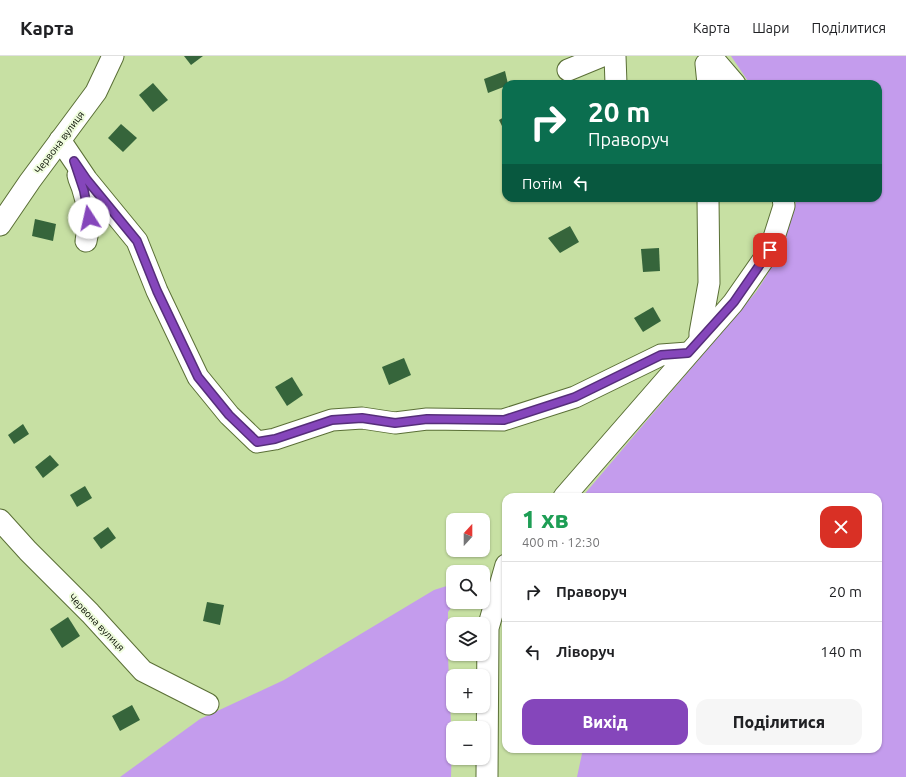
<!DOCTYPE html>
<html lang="uk">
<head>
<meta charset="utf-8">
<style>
	:root { --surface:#fff; --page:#f6f6f6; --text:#202124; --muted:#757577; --line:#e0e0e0; --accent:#8546bb }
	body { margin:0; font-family:Ubuntu,sans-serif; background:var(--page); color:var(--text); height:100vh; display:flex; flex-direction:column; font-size:15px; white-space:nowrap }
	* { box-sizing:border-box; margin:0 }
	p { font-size:13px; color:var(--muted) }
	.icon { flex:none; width:22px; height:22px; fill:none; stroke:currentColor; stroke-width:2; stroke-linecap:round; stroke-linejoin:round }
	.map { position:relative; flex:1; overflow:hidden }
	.sheet { position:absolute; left:502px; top:437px; width:380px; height:260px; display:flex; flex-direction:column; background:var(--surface); border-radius:12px; box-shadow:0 1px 3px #0004 }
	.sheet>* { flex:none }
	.top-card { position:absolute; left:502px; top:24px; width:380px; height:122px; border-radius:12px; box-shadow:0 1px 3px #0004; background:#0b6e4f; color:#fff; overflow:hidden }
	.needle { width:26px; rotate:21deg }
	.controls { position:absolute; left:446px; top:457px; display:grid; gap:8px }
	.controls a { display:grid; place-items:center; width:44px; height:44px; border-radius:8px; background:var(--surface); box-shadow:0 1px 3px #0004; font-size:20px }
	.pin { position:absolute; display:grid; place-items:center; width:34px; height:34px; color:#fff; margin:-17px; border-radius:8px; box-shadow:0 2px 6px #0006 }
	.me { position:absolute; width:44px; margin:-22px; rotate:350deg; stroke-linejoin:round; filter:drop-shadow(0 0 3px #0008) }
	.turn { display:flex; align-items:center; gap:14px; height:84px; padding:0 20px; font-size:18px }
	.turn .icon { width:52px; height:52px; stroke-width:2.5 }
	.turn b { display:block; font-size:28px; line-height:34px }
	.then { display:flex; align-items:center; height:38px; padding:0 20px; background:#0003; gap:8px; font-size:15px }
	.round { display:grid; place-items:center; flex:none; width:42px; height:42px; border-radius:12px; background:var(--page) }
	.headline { display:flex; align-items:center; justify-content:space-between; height:68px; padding:0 20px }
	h1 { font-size:24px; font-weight:800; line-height:30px; color:#1e9e55 }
	.action { display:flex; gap:8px; margin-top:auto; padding:8px 20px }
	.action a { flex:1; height:46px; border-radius:12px; background:var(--accent); color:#fff; font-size:16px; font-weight:800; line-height:46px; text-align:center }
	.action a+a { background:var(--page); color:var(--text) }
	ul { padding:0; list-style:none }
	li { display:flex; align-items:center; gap:12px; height:60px; padding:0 20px; border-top:1px solid var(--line) }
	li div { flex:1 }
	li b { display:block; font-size:15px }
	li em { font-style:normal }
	header { display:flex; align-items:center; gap:24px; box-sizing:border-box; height:56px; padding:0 20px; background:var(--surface); border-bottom:1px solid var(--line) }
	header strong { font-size:19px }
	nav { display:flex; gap:22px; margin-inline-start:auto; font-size:14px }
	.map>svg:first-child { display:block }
	.green { fill:#c49ced }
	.building { fill:#36653b }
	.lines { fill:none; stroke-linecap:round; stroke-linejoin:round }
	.minor-casing { stroke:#5a6f36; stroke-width:23 }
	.minor { stroke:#fff; stroke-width:21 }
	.route-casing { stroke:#562e7a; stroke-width:10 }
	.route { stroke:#8546bb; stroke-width:7 }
	.labels { text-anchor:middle; stroke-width:4; stroke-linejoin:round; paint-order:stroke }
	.street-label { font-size:10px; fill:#070e00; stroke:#effcdd }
</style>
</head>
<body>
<header>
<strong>Карта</strong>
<nav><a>Карта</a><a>Шари</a><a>Поділитися</a></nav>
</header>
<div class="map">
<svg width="906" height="721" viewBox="0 0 906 721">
	<rect width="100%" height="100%" fill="#c7e0a3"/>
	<!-- green -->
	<g class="green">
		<path d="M 731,0 L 906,0 L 906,721 L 577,721 L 583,693 L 878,693 L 878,441 L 582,441 L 756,236 C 778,204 787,179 797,142 L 878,142 L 878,28 L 750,28 Z"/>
		<polygon points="453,528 453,546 455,546 448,556 448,601 452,690 451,721 120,721 200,663 284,624 434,534"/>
	</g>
	<!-- building -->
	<g class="building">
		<polygon points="184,0 203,0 191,9"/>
		<polygon points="505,15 508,28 506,28 506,30 488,37 484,23"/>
		<polygon points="153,27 168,44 153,56 139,39"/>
		<polygon points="506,60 506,78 499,64"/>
		<polygon points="121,68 137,82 123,96 108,82"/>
		<polygon points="35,163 56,168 53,185 32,180"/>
		<polygon points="570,170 579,186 560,197 548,182"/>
		<polygon points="659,192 660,215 643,216 641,193"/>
		<polygon points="653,251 661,265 643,276 634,262"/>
		<polygon points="404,302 411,319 389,329 382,311"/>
		<polygon points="292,321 303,339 287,350 275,331"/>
		<polygon points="23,368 29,378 14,388 8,379"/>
		<polygon points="50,399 59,409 43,422 35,411"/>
		<polygon points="85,430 92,442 77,451 70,439"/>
		<polygon points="108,471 116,482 101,493 93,482"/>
		<polygon points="207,546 224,549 220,569 203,565"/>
		<polygon points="68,561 80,580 62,592 50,573"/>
		<polygon points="132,649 140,664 120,675 112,660"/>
	</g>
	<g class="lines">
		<defs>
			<g id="minor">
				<polyline points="615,0 616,28"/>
				<polyline points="711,0 735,28"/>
				<polyline points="568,14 602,0"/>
				<polyline points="708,28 706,8 713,3"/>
				<polyline points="60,84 87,124 137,185 157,235 198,321 229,359 257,386 275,383 332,364 362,362 395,367 427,363 503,364 575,341 661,299 688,297"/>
				<path d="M 78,119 C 79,125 82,129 83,134 C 89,151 90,168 86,185"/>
				<polyline points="0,169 30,125 96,36 113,0"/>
				<polyline points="700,284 700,277 709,227 708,142"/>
				<polyline points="564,441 733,247 770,194 784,150 783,142"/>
				<polyline points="0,464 28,495 90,557 143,615 208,648"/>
				<polyline points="487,721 488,572 506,509"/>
			</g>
		</defs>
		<!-- minor casing -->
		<use href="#minor" class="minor-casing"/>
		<!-- minor -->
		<use href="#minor" class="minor"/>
	</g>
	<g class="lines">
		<defs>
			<polyline id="route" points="89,162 84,135 74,105 87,124 137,185 157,235 198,321 229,359 257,386 275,383 332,364 362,362 395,367 427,363 504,364 575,341 661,299 688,297 734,246 770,194"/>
		</defs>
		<!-- route casing -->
		<use href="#route" class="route-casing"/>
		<!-- route -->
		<use href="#route" class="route"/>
	</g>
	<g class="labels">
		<!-- street labels -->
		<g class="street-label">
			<text transform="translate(59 86) rotate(-53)" y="4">Червона вулиця</text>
			<text transform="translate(97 566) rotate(46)" y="4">Червона вулиця</text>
		</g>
	</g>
</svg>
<div class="controls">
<a><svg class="needle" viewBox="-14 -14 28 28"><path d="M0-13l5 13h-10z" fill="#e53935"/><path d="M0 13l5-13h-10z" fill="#757577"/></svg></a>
<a><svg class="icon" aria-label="search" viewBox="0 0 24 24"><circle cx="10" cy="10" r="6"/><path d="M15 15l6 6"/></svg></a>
<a><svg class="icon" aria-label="layers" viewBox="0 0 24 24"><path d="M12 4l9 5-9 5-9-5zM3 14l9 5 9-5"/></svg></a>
<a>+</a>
<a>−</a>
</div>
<div class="pin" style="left:770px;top:194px;background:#d93025"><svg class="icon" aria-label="arrive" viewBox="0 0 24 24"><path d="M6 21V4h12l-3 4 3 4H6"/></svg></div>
<svg class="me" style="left:89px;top:162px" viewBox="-20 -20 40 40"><circle r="19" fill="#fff"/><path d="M0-13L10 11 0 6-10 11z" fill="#8546bb"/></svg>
<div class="top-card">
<div class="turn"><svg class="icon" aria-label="right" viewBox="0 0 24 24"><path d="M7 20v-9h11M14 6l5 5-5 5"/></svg><div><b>20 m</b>Праворуч</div></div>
<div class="then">Потім<svg class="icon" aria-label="left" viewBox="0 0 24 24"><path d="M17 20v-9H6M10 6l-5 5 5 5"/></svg></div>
</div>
<section class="sheet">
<div class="headline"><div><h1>1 хв</h1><p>400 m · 12:30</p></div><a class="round" style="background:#d93025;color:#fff"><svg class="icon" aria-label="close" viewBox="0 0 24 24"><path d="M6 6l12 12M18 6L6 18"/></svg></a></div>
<ul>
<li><svg class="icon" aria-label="right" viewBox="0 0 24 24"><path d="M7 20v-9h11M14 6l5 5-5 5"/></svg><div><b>Праворуч</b></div><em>20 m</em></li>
<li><svg class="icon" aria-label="left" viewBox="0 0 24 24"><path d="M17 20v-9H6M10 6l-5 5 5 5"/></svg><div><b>Ліворуч</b></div><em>140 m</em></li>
</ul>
<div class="action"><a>Вихід</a><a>Поділитися</a></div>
</section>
</div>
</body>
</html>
